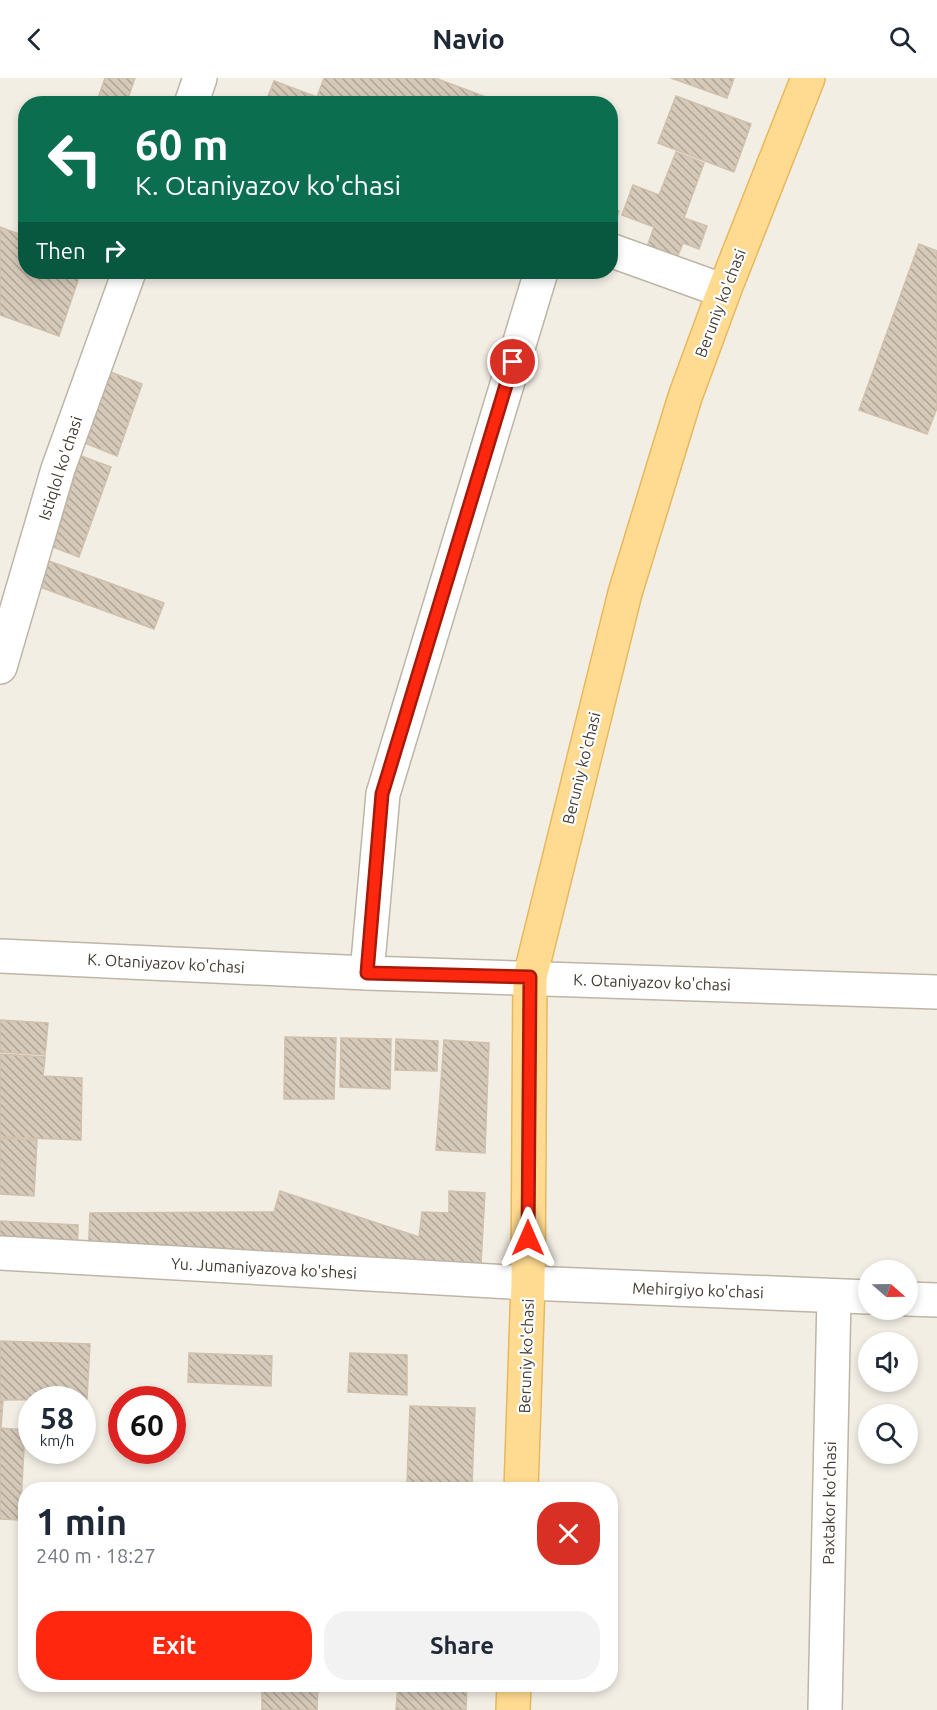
<!DOCTYPE html>
<html lang="en">
<head>
<meta charset="utf-8">
<style>
	:root { --surface:#fff; --page:#f2f2f3; --text:#1f2937; --muted:#747a83; --accent:#ff280f }
	body { margin:0; font-family:Ubuntu,sans-serif; background:var(--page); color:var(--text); height:100vh; display:flex; flex-direction:column; font-size:22px; white-space:nowrap }
	* { box-sizing:border-box; margin:0 }
	p { font-size:20px; color:var(--muted) }
	.icon { flex:none; width:33px; height:33px; fill:none; stroke:currentColor; stroke-width:2; stroke-linecap:round; stroke-linejoin:round }
	.map { position:relative; flex:1; overflow:hidden }
	.drawer { position:absolute; left:18px; top:1404px; width:600px; height:210px; display:flex; flex-direction:column; background:var(--surface); border-radius:24px; box-shadow:0 3px 9px #0003 }
	.drawer>* { flex:none }
	.banner { position:absolute; left:18px; top:18px; width:600px; height:183px; border-radius:24px; box-shadow:0 3px 9px #0003; background:#0b6e4f; color:#fff; overflow:hidden }
	.needle { width:39px; rotate:110deg }
	.buttons { position:absolute; left:858px; top:1182px; display:grid; gap:12px }
	.buttons a { display:grid; place-items:center; width:60px; height:60px; border-radius:50%; background:var(--surface); box-shadow:0 3px 9px #0003; font-size:30px }
	.speed { position:absolute; left:18px; top:1308px; display:flex; gap:12px; font-size:30px; font-weight:700; text-align:center }
	.speed>* { display:grid; place-content:center; width:78px; height:78px; border-radius:50%; background:var(--surface); box-shadow:0 3px 9px #0003; line-height:1 }
	.speed small { font-size:15px; font-weight:400 }
	.speed .limit { border:9px solid #d22; background:#fff; color:#111 }
	.pin { position:absolute; display:grid; place-items:center; width:51px; height:51px; color:#fff; margin:-26px; border:3px solid #fff; border-radius:50%; box-shadow:0 2px 6px #0007 }
	.me { position:absolute; width:66px; margin:-33px; rotate:0deg; stroke-linejoin:round; filter:drop-shadow(0 0 4px #0008) }
	.turn { display:flex; align-items:center; gap:21px; height:126px; padding:0 18px; font-size:27px }
	.turn .icon { width:78px; height:78px; stroke-width:2.5 }
	.turn b { display:block; font-size:42px; line-height:51px }
	.then { display:flex; align-items:center; height:57px; padding:0 18px; background:#0003; gap:12px; font-size:22px }
	.round { display:grid; place-items:center; flex:none; width:63px; height:63px; border-radius:24px; background:var(--page) }
	.headline { display:flex; align-items:center; justify-content:space-between; height:102px; padding:0 18px }
	h1 { font-size:36px; font-weight:700; line-height:45px }
	.cta { display:flex; gap:12px; margin-top:auto; padding:12px 18px }
	.cta a { flex:1; height:69px; border-radius:24px; background:var(--accent); color:#fff; font-size:24px; font-weight:700; line-height:69px; text-align:center }
	.cta a+a { background:var(--page); color:var(--text) }
	header { display:flex; justify-content:space-between; align-items:center; height:78px; padding:0 18px; background:var(--surface); font-size:27px; font-weight:700 }
	.map>svg:first-child { display:block }
	.building { fill:url(#building-back-hatch); stroke:#d0c0ac; stroke-width:1.5 }
	.lines { fill:none; stroke-linecap:round; stroke-linejoin:round }
	.minor-casing { stroke:#beb5a7; stroke-width:36 }
	.primary-casing { stroke:#e7b85e; stroke-width:36 }
	.minor { stroke:#fff; stroke-width:33 }
	.primary { stroke:#ffdb91; stroke-width:33 }
	.route-casing { stroke:#a61a0a; stroke-width:15 }
	.route { stroke:#ff280f; stroke-width:10 }
	.labels { text-anchor:middle; stroke-width:4.5; stroke-linejoin:round; paint-order:stroke }
	.street-label { font-size:16px; fill:#453e34; stroke:#fff }
</style>
</head>
<body>
<header><svg class="icon" aria-label="back" viewBox="0 0 24 24"><path d="M15 5l-7 7 7 7"/></svg>Navio<svg class="icon" aria-label="search" viewBox="0 0 24 24"><circle cx="10" cy="10" r="6"/><path d="M15 15l6 6"/></svg></header>
<div class="map">
<svg width="937" height="1632" viewBox="0 0 937 1632">
	<defs>
		<pattern id="building-back-hatch" width="6" height="6" patternUnits="userSpaceOnUse" patternTransform="scale(1.5)"><rect width="6" height="6" fill="#d5c9b9"/><path d="M-1 5l2 2M0 0l6 6M5-1l2 2" fill="none" stroke="#afa597"/></pattern>
	</defs>
	<rect width="100%" height="100%" fill="#f3eee4"/>
	<!-- building -->
	<g class="building">
		<polygon points="105,0 135,0 126,26 96,26"/>
		<polygon points="324,0 435,0 494,22 493,26 265,26 274,3 317,19"/>
		<polygon points="671,0 734,0 727,20"/>
		<polygon points="676,18 751,46 734,94 658,65"/>
		<polygon points="676,74 704,85 684,140 707,148 699,171 683,165 677,180 647,169 654,149 622,137 633,107 659,117"/>
		<polygon points="610,130 619,133 610,158"/>
		<polygon points="26,137 26,194 81,194 59,258 0,237 0,149 19,156"/>
		<polygon points="919,166 937,173 937,330 927,356 859,332"/>
		<polygon points="105,292 142,306 117,378 85,365"/>
		<polygon points="81,378 111,389 79,479 53,469"/>
		<polygon points="49,483 164,525 154,551 40,509"/>
		<polygon points="0,942 48,945 45,977 0,974"/>
		<polygon points="285,959 336,960 334,1021 284,1021"/>
		<polygon points="341,960 391,961 390,1011 340,1009"/>
		<polygon points="396,961 438,963 437,993 395,992"/>
		<polygon points="444,962 489,965 485,1075 436,1072"/>
		<polygon points="0,976 45,979 43,998 82,1000 81,1062 0,1059"/>
		<polygon points="0,1060 37,1062 34,1118 0,1116"/>
		<polygon points="280,1113 419,1159 422,1134 449,1135 449,1113 485,1115 480,1202 88,1180 90,1135 274,1134"/>
		<polygon points="0,1143 78,1147 77,1187 0,1182"/>
		<polygon points="0,1263 90,1266 87,1321 3,1322 1,1350 25,1352 20,1442 0,1441"/>
		<polygon points="189,1275 272,1278 271,1308 188,1304"/>
		<polygon points="350,1275 407,1277 407,1317 348,1314"/>
		<polygon points="410,1328 475,1330 472,1407 407,1405"/>
		<polygon points="262,1606 318,1606 317,1632 262,1632"/>
		<polygon points="398,1606 467,1606 466,1632 396,1632"/>
	</g>
	<g class="lines">
		<defs>
			<g id="minor">
				<polyline points="191,26 200,0"/>
				<polyline points="610,172 724,213"/>
				<polyline points="0,589 58,391 129,194"/>
				<polyline points="0,878 367,895 937,914"/>
				<polyline points="367,895 383,716 541,194"/>
				<polyline points="0,1175 528,1205 868,1219"/>
				<polyline points="908,1221 937,1222"/>
				<polyline points="825,1632 834,1218"/>
			</g>
			<g id="primary">
				<polyline points="521,1412 528,1205 530,899 625,515 685,319 724,213 808,0"/>
				<polyline points="513,1632 514,1606"/>
			</g>
		</defs>
		<!-- minor casing -->
		<use href="#minor" class="minor-casing"/>
		<!-- primary casing -->
		<use href="#primary" class="primary-casing"/>
		<!-- minor -->
		<use href="#minor" class="minor"/>
		<!-- primary -->
		<use href="#primary" class="primary"/>
	</g>
	<g class="lines">
		<defs>
			<polyline id="route" points="513,284 382,716 367,895 530,899 528,1160"/>
		</defs>
		<!-- route casing -->
		<use href="#route" class="route-casing"/>
		<!-- route -->
		<use href="#route" class="route"/>
	</g>
	<g class="labels">
		<!-- street labels -->
		<g class="street-label">
			<text transform="translate(720 225) rotate(-69)" y="6">Beruniy ko'chasi</text>
			<text transform="translate(60 390) rotate(-72)" y="6">Istiqlol ko'chasi</text>
			<text transform="translate(581 690) rotate(-76)" y="6">Beruniy ko'chasi</text>
			<text transform="translate(166 885) rotate(3)" y="6">K. Otaniyazov ko'chasi</text>
			<text transform="translate(652 904) rotate(2)" y="6">K. Otaniyazov ko'chasi</text>
			<text transform="translate(264 1190) rotate(3)" y="6">Yu. Jumaniyazova ko'shesi</text>
			<text transform="translate(698 1212) rotate(2)" y="6">Mehirgiyo ko'chasi</text>
			<text transform="translate(526 1278) rotate(-88)" y="6">Beruniy ko'chasi</text>
			<text transform="translate(829 1425) rotate(-89)" y="6">Paxtakor ko'chasi</text>
		</g>
	</g>
</svg>
<div class="buttons">
<a><svg class="needle" viewBox="-14 -14 28 28"><path d="M0-13l5 13h-10z" fill="#e53935"/><path d="M0 13l5-13h-10z" fill="#747a83"/></svg></a>
<a><svg class="icon" aria-label="sound" viewBox="0 0 24 24"><path d="M4 9h4l5-4v14l-5-4H4zM17 9q2 3 0 6"/></svg></a>
<a><svg class="icon" aria-label="search" viewBox="0 0 24 24"><circle cx="10" cy="10" r="6"/><path d="M15 15l6 6"/></svg></a>
</div>
<div class="speed"><div>58<small>km/h</small></div><div class="limit">60</div></div>
<div class="pin" style="left:513px;top:284px;background:#d93025"><svg class="icon" aria-label="arrive" viewBox="0 0 24 24"><path d="M6 21V4h12l-3 4 3 4H6"/></svg></div>
<svg class="me" style="left:528px;top:1160px" viewBox="-20 -20 40 40"><path d="M0-17L14 15 0 8-14 15z" fill="#ff280f" stroke="#fff" stroke-width="4"/></svg>
<div class="banner">
<div class="turn"><svg class="icon" aria-label="left" viewBox="0 0 24 24"><path d="M17 20v-9H6M10 6l-5 5 5 5"/></svg><div><b>60 m</b>K. Otaniyazov ko'chasi</div></div>
<div class="then">Then<svg class="icon" aria-label="right" viewBox="0 0 24 24"><path d="M7 20v-9h11M14 6l5 5-5 5"/></svg></div>
</div>
<section class="drawer">
<div class="headline"><div><h1>1 min</h1><p>240 m · 18:27</p></div><a class="round" style="background:#d93025;color:#fff"><svg class="icon" aria-label="close" viewBox="0 0 24 24"><path d="M6 6l12 12M18 6L6 18"/></svg></a></div>
<div class="cta"><a>Exit</a><a>Share</a></div>
</section>
</div>
</body>
</html>
